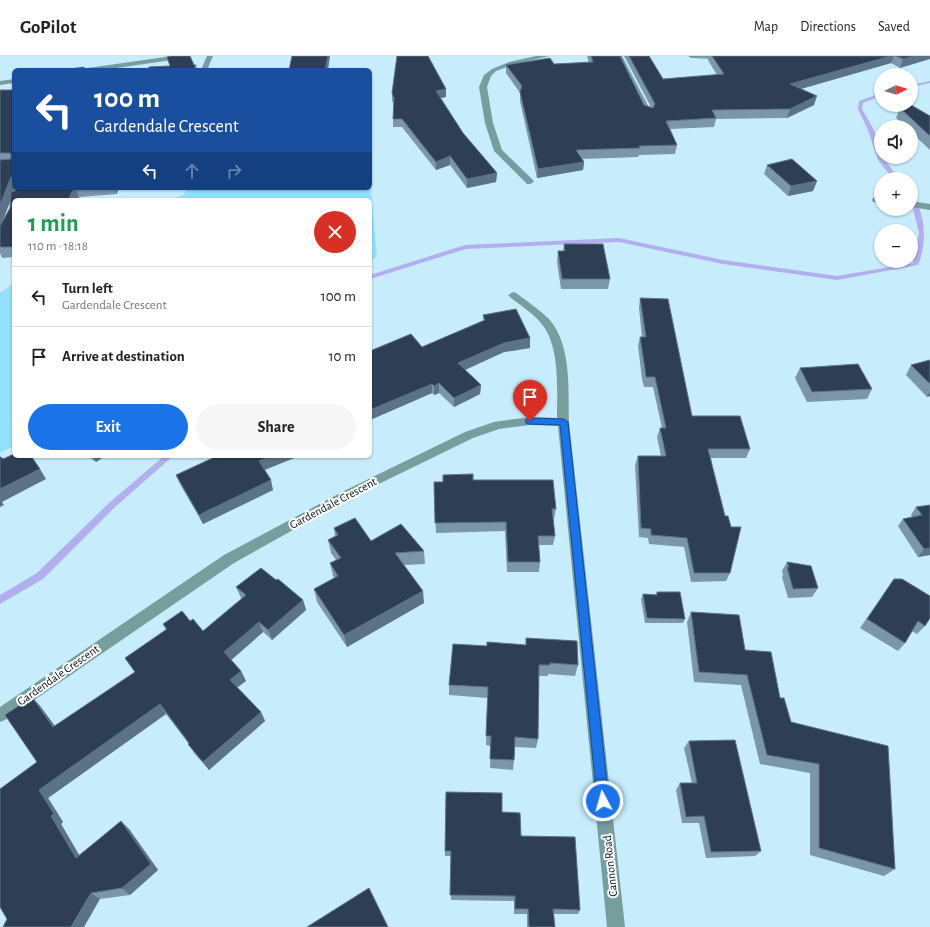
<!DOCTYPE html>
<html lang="en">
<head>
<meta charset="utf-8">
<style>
	:root { --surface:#fff; --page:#f6f6f6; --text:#222; --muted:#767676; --line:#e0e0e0; --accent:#1a73e8 }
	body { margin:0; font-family:"Alegreya Sans",sans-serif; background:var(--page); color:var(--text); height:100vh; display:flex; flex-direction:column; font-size:15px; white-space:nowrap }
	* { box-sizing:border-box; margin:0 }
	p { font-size:13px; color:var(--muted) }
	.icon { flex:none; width:22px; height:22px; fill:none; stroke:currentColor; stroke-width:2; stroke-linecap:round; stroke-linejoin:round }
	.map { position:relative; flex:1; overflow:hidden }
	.details { position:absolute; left:12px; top:142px; width:360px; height:260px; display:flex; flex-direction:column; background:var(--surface); border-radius:6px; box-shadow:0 1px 3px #0004 }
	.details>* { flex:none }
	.top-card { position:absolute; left:12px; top:12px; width:360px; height:122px; border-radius:6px; box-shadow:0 1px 3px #0004; background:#1a4fa0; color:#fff; overflow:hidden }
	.needle { width:26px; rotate:85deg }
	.tools { position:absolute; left:874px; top:12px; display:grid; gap:8px }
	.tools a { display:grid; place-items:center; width:44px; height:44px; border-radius:50%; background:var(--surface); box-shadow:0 1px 3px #0004; font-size:20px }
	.pin { position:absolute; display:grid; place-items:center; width:34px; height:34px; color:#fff; margin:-41px -17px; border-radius:50% 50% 50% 0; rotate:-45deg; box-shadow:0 0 4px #0007 }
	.pin .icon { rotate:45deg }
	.me { position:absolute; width:44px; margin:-22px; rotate:354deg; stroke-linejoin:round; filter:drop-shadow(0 0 3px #0008) }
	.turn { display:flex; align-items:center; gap:14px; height:84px; padding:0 16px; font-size:18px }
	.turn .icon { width:52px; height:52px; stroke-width:2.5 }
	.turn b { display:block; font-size:28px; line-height:34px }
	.lanes { display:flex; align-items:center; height:38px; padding:0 16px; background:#0003; justify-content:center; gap:20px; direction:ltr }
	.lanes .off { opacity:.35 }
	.round { display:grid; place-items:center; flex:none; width:42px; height:42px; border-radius:21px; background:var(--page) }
	.head { display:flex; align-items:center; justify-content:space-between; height:68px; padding:0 16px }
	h1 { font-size:24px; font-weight:700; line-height:30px; color:#1e9e55 }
	.button { display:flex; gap:8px; margin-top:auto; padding:8px 16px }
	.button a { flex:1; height:46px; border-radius:24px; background:var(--accent); color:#fff; font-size:16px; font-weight:700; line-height:46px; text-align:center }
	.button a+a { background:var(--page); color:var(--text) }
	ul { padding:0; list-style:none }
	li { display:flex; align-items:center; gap:12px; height:60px; padding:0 16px; border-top:1px solid var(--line) }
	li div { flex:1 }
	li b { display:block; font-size:15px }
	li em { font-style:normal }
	header { display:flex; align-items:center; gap:24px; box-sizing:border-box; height:56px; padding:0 20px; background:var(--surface); border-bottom:1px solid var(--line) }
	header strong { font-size:19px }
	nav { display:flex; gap:22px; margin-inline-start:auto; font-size:14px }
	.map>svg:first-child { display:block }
	.green { fill:#92dfff }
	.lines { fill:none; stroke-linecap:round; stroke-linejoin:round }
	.stream { fill:#b1afef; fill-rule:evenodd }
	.lane { fill:#789d9d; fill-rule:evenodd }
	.street { fill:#789d9d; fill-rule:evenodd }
	.wall { fill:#7a96a8; fill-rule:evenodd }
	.shaded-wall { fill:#5c7387 }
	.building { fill:#2e3f55; stroke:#5c7387 }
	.route { fill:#1a73e8; stroke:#114b97 }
	.labels { text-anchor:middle; stroke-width:4; stroke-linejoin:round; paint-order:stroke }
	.street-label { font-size:12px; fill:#041016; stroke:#fff }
</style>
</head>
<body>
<header>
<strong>GoPilot</strong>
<nav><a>Map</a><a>Directions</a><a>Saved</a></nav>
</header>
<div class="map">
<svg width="930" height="871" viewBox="0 0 930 871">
	<rect width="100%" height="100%" fill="#c7ecfc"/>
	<!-- green -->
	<g class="green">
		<polygon points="370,125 377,201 370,204 370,144 172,144 183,139 188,132 370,132"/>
		<polygon points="14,227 14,390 0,397 0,237"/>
	</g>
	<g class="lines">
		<!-- stream -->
		<g class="stream">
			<polygon points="930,25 930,27 911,31 911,29"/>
			<polygon points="881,37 881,40 863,47 862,53 874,74 881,96 881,101 883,101 899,123 893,123 878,104 868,74 858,53 859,45"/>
			<path d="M 911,139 L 913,140 C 926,159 927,188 918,209 L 837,224 L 723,208 L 619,186 L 466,193 L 370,223 L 370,219 L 465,189 L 619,182 L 723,204 L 837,220 L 913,207 L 919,177 L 911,145 Z"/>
			<polygon points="164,400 173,400 115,451 43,523 0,548 0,539 37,517 109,447"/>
		</g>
		<!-- lane -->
		<g class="lane">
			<polygon points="207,0 213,0 207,14 201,14"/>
			<polygon points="616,0 622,0 652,57 651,59 648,59 644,57"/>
			<polygon points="876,141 881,142 881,148 873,146 872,144 873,142"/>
			<polygon points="911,145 930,148 930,154 911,151"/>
		</g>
		<!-- street -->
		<g class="street">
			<polygon points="172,0 189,0 186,2 103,14 85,14 88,12"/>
			<polygon points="536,0 549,0 513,9 496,15 491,20 487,31 493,67 502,94 533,124 534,126 530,128 527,128 494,95 485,67 479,31 484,19 492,13 509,6"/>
			<path d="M 688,0 L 748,0 C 739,7 704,2 691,2 Z"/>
			<polygon points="14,23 14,27 0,29 0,25"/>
			<path d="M 513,236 L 516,237 C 528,246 540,254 550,264 C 572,291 568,334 569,366 L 625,871 L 607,871 L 558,370 L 530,369 L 499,373 L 473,382 L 352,441 L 234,507 L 5,664 L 0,666 L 0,651 L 224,499 L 344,435 L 465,376 L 494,366 L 530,361 L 557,362 C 557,335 560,294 544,271 C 536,259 521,250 510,241 L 508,239 Z"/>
		</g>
	</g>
	<!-- wall -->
	<g class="wall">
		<polygon points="587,0 620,0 644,49 651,51 624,0 649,0 663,23 717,19 708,4 709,0 930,0 900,12 891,7 800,33 814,49 787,62 716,63 714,71 670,73 677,89 675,98 639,99 638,101 582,103 584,106 583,114 537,122 520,45 520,37 506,17 506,9 554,8 589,7"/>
		<polygon points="446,33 446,41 440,42 463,77 497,117 496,126 467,132 450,109 436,114 402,71 393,71 393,63 394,48 392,45 392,37"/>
		<path d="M 0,34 L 14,34 L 14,132 L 15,132 L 14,135 L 16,132 L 118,132 L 117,138 L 79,141 L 77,144 L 14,144 L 14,201 L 2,202 L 0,197 ZM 11,144 L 10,152 L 2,166 Z"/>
		<polygon points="900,52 930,60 930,94 911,76 911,71 906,71 896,62"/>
		<polygon points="767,109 817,125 813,135 788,140 764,118"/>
		<polygon points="564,188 610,223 608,233 561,233 557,206 558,195 563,195"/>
		<polygon points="640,242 692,360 750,393 746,402 711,402 730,517 726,525 691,526 684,491 649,488 648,482 639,481 635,409 638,400 661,400 657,381 660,372 662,372 653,331 644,331 642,323 638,290 640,281 642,281 639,252"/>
		<polygon points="483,259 530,282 530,292 504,296 465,314 481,329 480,338 454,351 439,337 434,339 432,337 370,364 370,295 422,291 483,265"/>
		<polygon points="930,304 930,340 927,341 906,319 911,309"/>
		<polygon points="800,312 872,333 867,343 807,346 795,322"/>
		<polygon points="87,400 105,400 96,406"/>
		<polygon points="299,400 264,414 273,434 203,468 180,428 176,419"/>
		<polygon points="473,424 556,453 554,463 553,463 555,480 553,489 538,489 540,506 539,516 507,516 505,475 436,477 434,426"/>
		<polygon points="930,449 930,499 918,501 898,470 903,463 912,461 911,459 916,451"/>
		<polygon points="334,472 371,485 424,495 425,508 404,509 424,547 347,591 317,546 314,533 334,522 333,520 330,507 336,504 331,497 328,484 335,480"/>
		<polygon points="787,506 818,532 812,541 788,542 782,521 783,519 782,515"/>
		<polygon points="894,523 925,570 917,578 912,575 905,587 898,595 860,572"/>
		<polygon points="276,524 303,544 306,554 272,584 263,576 231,604 241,615 246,625 237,632 261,656 265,665 209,714 194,697 188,688 189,688 166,658 48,742 63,766 61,768 79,799 129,773 158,814 130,839 100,843 7,863 37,706 32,641 40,650 55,670 135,616 125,602 166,574 163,568 190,565 203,575 242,543 241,542 236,531"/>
		<polygon points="657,536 685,563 683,567 645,567 641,543 643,538 656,539"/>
		<polygon points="691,556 745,594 780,642 791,666 895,813 884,820 810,799 810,717 760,708 741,629 694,626 687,566"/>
		<polygon points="526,582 578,609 575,620 548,618 548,620 539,620 538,683 536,692 515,691 514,704 513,714 490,712 491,690 486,689 488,642 449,639 449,629 487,590 526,589"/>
		<polygon points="689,685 761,795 755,800 706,802 699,767 682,767 676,734 680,727 692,727 684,692"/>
		<polygon points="502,756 580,854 578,858 553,858 555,871 527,871 527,858 514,858 514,845 451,844 451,800 445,800 445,795"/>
	</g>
	<!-- shaded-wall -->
	<g class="shaded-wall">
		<polygon points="328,0 330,0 328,14 325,14"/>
		<polygon points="891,0 894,0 891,7 787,37 790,28"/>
		<polygon points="915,0 930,0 930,3 900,12 903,3"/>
		<polygon points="196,9 197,14 193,14"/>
		<polygon points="446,33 446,41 436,43 436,35"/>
		<polygon points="817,40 814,49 787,62 790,53"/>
		<polygon points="450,100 450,109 436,114 436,106"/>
		<polygon points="584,106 583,114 537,122 538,113"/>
		<polygon points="497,117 496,126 467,132 467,123"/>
		<polygon points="11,121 14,128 14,132 15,132 0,172 0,149"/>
		<polygon points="817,125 813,135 788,140 791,130"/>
		<polygon points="74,132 75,132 79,141 77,144 68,144"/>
		<polygon points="115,132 118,132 117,138"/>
		<polygon points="530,282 530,292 504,296 458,317 458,307 504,287"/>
		<polygon points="439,327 439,337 434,339 434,330"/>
		<polygon points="432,328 432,337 370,364 370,354"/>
		<polygon points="481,329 480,338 454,351 454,342"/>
		<polygon points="930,336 930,340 927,341"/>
		<polygon points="93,400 105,400 96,406"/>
		<polygon points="273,400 299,400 262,415 259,405"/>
		<polygon points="40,413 46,423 2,446 4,449 0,451 0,433"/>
		<polygon points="271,424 273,434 203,468 199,459"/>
		<polygon points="930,492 930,499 918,501 924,493"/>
		<polygon points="423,535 424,547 347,591 344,579"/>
		<polygon points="303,544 306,554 272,584 268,574"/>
		<polygon points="259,566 263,576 229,606 224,596"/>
		<polygon points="241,615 246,625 234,633 230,624"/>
		<polygon points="32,641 40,650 62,680 53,671"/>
		<polygon points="160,648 166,658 48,742 63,766 61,768 85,809 76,802 51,760 39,734"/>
		<polygon points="261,656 265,665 209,714 203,706"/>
		<polygon points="121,765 129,773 158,814 130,839 122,832"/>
		<polygon points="91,837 100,843 84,871 71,871"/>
	</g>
	<!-- building -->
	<g class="building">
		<polygon points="171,0 190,0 194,9 196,9 193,14 148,14 149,11 170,10 167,1"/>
		<polygon points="292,0 328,0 325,14 289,14"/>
		<polygon points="397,0 428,0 446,33 436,35 463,77 497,117 467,123 450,100 436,106 402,63 393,63 394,42 392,37"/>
		<polygon points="591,0 620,0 644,49 653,52 655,48 629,0 649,0 663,23 724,18 712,0 891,0 790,28 817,40 790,53 712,54 716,62 666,65 677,89 639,90 640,92 576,94 584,106 538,113 520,36 522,30 506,9 550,2 554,8 593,6"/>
		<polygon points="896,0 915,0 903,3"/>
		<polygon points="84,11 84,14 64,14"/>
		<polygon points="0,34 14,34 14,121 11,121 0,149 0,104 11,103 11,98 10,97 0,97"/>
		<polygon points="903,49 911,49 930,60 930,80 900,52"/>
		<polygon points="792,103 817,125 791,130 767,109"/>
		<polygon points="16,132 74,132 68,144 14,144 14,191 0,191 0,170 10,152 11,136 15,135"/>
		<polygon points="564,188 603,188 610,223 562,223 558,195 565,195"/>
		<polygon points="640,242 668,243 692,360 740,360 750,393 708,393 725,460 728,460 731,471 741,471 730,517 694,517 687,482 651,479 651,473 641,472 638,400 666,400 660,372 666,372 655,321 646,321 645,313 640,281 646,281"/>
		<polygon points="516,253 530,282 504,287 458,307 481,329 454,342 439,327 434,330 432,328 370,354 370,295 411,278 422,291 485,264 483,259"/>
		<polygon points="930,304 930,328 911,309"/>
		<polygon points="858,308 872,333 812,336 800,312"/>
		<polygon points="14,398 14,400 31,400 40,413 0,433 0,401 1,401 3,403"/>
		<polygon points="217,400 273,400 259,405 271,424 199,459 176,419"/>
		<polygon points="473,418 473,424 553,424 556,453 552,453 555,480 538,480 540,506 508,506 506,466 435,467 434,426 443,426 443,419"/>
		<polygon points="930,449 930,492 924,493 903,463 922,459 916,451"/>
		<polygon points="355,462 371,485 401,468 424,495 395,497 423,535 344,579 314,533 338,520 330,507 341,502 328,484 338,479 334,472"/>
		<polygon points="787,506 811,510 818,532 793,533 787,511 789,511"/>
		<polygon points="261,512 276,524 278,523 303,544 268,574 259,566 224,596 241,615 230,624 261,656 203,706 188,688 189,687 160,648 39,734 54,758 51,760 76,802 121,765 151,808 122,832 91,837 71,871 3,871 7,863 0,851 0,733 37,706 5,659 32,641 53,671 135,616 125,602 167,573 163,568 182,555 190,565 193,563 203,575 246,539 236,531"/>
		<polygon points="894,523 902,523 930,540 930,562 925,570 918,565 905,587 867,563"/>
		<polygon points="657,536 680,536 685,563 647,562 643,538 657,539"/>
		<polygon points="691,556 739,559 745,594 771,596 780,642 784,642 791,666 888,690 895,813 819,792 819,708 767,699 747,619 699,616"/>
		<polygon points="526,582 577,585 578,609 550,607 550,609 539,609 538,683 515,681 514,704 490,703 491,680 486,680 488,631 449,629 453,588 487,590 487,586 526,589"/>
		<polygon points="735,684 761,795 711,796 704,760 686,761 680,727 697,727 689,685"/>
		<polygon points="446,736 502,737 502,756 520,757 521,780 575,781 580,854 553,853 555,871 529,871 528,853 515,853 515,840 450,839 451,795 445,795"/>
		<polygon points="369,832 388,871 307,871"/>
	</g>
	<!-- route -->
	<polygon class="route" points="530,362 564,363 568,366 609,745 607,749 603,751 599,749 597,745 560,369 527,368 525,365 527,363"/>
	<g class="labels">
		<!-- street labels -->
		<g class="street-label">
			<text transform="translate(333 447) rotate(-28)" y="4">Gardendale Crescent</text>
			<text transform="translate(58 619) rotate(-35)" y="4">Gardendale Crescent</text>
			<text transform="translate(610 810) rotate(-96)" y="4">Cannon Road</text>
		</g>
	</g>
</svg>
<div class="tools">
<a><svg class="needle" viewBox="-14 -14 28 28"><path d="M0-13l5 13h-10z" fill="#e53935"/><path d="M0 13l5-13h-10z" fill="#767676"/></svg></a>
<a><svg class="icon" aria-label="sound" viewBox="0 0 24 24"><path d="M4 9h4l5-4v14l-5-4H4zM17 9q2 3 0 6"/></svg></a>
<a>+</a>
<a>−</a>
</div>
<div class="pin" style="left:530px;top:365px;background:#d93025"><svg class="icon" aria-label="arrive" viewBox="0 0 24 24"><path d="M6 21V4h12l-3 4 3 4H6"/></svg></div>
<svg class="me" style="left:603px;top:745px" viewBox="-20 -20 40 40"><circle r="17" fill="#1a73e8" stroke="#fff" stroke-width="3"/><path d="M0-11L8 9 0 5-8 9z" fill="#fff"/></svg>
<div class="top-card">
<div class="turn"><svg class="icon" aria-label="left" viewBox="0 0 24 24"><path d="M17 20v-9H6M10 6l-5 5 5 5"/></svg><div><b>100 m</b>Gardendale Crescent</div></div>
<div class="lanes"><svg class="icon" aria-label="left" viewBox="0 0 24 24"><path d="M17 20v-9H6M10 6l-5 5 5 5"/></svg><svg class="icon off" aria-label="ahead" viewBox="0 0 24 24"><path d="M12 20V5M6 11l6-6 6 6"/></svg><svg class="icon off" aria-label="right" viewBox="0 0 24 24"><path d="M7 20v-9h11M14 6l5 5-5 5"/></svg></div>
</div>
<section class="details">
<div class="head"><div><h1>1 min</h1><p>110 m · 18:18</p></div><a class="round" style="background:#d93025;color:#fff"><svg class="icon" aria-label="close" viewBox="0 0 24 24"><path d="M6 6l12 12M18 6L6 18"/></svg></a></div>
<ul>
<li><svg class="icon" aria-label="left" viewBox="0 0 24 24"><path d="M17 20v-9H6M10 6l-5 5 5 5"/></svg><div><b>Turn left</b><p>Gardendale Crescent</p></div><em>100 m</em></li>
<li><svg class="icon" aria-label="arrive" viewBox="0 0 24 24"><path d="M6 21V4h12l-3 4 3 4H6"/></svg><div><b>Arrive at destination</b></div><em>10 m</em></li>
</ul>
<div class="button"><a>Exit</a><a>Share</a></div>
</section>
</div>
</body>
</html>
